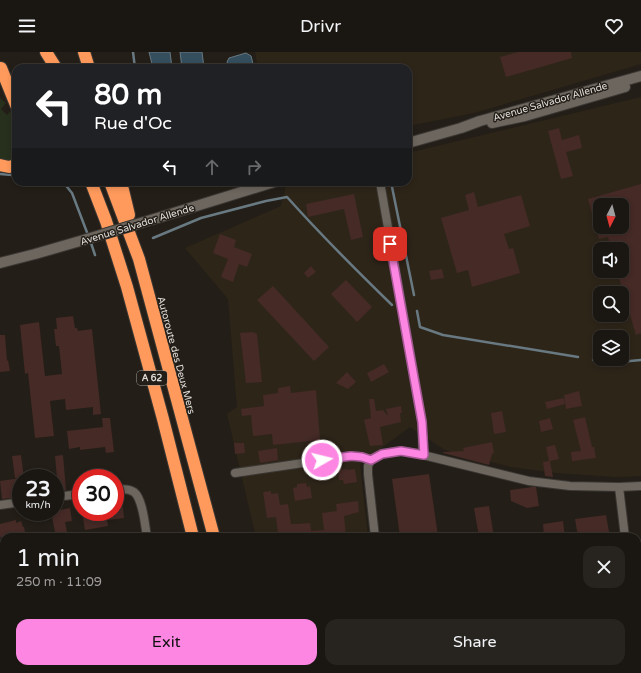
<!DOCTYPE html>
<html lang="en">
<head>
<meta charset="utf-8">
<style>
	:root { --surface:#1a1611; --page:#27231f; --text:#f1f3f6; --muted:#9f9f9f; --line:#383531; --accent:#fd86e2 }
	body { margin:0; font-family:"Varela Round",sans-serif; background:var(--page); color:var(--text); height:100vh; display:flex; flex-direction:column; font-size:15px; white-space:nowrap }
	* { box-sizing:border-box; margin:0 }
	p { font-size:13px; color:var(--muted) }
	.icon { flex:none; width:22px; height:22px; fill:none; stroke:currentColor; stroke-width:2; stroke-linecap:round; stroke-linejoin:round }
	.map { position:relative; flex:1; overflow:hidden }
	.details { position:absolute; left:0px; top:481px; width:641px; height:140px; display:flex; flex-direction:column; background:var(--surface); border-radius:12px 12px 0 0; box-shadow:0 2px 6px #0003,0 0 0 1px var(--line) }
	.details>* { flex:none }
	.top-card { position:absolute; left:12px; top:12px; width:400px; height:122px; border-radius:12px; box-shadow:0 2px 6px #0003,0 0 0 1px var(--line); background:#202124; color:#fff; overflow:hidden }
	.needle { width:26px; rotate:186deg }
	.buttons { position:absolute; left:593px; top:146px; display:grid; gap:8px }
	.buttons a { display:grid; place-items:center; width:36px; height:36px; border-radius:8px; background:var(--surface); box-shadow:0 2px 6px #0003,0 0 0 1px var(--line); font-size:20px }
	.speed { position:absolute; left:12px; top:417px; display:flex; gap:8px; font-size:20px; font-weight:700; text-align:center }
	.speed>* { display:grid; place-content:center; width:52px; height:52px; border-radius:50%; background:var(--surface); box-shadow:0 2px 6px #0003,0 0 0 1px var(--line); line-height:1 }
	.speed small { font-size:10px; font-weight:400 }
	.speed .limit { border:6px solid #d22; background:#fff; color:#111 }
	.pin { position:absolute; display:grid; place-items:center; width:34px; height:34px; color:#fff; margin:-17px; border-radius:8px; box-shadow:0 2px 6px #0006 }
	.me { position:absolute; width:44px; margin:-22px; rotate:82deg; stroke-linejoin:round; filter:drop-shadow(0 0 3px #0008) }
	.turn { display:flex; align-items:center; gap:14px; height:84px; padding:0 16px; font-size:18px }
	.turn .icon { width:52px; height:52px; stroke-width:2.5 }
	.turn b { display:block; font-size:28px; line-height:34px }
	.lanes { display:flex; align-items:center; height:38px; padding:0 16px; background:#0003; justify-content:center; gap:20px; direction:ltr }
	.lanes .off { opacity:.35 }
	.round { display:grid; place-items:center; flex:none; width:42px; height:42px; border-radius:12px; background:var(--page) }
	.headline { display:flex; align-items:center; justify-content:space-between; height:68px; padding:0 16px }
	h1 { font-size:24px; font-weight:600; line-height:30px }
	.cta { display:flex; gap:8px; margin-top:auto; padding:8px 16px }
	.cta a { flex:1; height:46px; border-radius:12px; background:var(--accent); color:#111; font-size:16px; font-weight:600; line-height:46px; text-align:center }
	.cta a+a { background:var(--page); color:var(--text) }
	header { display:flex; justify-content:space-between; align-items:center; height:52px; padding:0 16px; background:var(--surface); font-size:18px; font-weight:600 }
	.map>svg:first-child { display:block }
	.built { fill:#2e2519; fill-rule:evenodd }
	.green { fill:#27301d }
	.water { fill:#344e5d; stroke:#687982 }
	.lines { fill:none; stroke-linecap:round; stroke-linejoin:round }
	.stream { stroke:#687982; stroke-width:2.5 }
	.building { fill:#452a26; fill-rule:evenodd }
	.street-casing { stroke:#3b3733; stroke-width:10 }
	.secondary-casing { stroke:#3b3733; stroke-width:12 }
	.highway-casing { stroke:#3b3733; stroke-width:14 }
	.street { stroke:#6c665e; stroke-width:8 }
	.secondary { stroke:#6c665e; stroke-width:10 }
	.highway { stroke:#ff9a5c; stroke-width:12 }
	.secondary-bridge-casing { stroke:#3b3733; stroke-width:12; stroke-linecap:butt }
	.secondary-bridge { stroke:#6c665e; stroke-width:10 }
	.route-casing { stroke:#a45793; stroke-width:10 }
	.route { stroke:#fd86e2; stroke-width:7 }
	.labels { text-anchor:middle; stroke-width:3; stroke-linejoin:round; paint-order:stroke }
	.shield { fill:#231e17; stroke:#a7a39e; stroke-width:1 }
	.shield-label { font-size:9px; font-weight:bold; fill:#e0dcd8 }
	.street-label { font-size:10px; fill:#e0dcd8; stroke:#231e17 }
</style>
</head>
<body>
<header><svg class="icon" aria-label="menu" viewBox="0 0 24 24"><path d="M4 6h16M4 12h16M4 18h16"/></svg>Drivr<svg class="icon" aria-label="heart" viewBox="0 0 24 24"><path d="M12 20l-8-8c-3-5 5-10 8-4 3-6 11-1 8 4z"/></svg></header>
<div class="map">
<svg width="641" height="621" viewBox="0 0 641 621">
	<rect width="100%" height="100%" fill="#231e17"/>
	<!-- built -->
	<g class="built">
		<polygon points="255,0 641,0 641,12 474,61 408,74 408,16 258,16"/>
		<path d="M 641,45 L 641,424 L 615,425 L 557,421 L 511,415 L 445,398 L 410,375 L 360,412 L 368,485 L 256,485 L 227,362 L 237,355 L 228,247 L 185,196 L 281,154 L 287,130 L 408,130 L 408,101 ZM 600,153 L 622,153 L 622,175 L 600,175 ZM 600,197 L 622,197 L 622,219 L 600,219 ZM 600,241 L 622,241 L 622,263 L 600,263 ZM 600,285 L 622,285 L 622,307 L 600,307 Z"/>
		<polygon points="281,617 385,617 385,621 282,621"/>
	</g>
	<!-- green -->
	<polygon class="green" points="0,46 6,51 1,57 7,63 12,57 16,61 16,108 10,110 0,109"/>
	<!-- water -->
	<g class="water">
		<polygon points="149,0 170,0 172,16 153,16"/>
		<polygon points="180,0 202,0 204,16 182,16"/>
		<polygon points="246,1 251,4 254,16 229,16 227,10 229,6"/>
	</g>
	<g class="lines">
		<!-- stream -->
		<g class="stream">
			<polyline points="133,0 135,16"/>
			<polyline points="0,122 12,123 16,122"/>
			<polyline points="63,130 72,141 88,183"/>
			<polyline points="391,130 414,243"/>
			<path d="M 153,186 L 201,166 L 266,149 L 287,145 C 320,182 356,218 392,253"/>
			<polyline points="90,188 95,203"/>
			<polyline points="417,259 420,275 443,283 578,305"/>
			<polyline points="593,308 619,310 641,308"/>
		</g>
	</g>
	<!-- building -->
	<g class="building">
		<polygon points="518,0 571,0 572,6 506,25 500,5"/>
		<polygon points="559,76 562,88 579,83 582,96 566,100 573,124 561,127 548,79"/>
		<path d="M 641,132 L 641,281 L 636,283 L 617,219 L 622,219 L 622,197 L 611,197 L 608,185 L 599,187 L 588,147 ZM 600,153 L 622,153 L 622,175 L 600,175 Z"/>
		<polygon points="474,140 478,155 521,143 530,174 504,182 509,197 513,196 520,221 472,235 468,218 457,221 441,166 469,158 465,143"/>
		<polygon points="354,142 363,185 351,188 344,157 308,165 306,152"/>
		<polygon points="220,182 236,188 234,195 252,202 247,215 239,212 233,230 221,225 228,207 213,201"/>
		<polygon points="311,214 316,220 308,226 304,221"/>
		<polygon points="442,217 444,226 431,228 429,219"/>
		<polygon points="346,228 372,255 357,270 331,242"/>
		<polygon points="273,234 329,295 314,309 257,248"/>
		<polygon points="73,264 75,276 77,276 78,279 92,277 101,362 93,363 93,355 66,358 65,347 50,349 54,384 35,386 28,321 25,322 20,273 39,270 45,324 62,322 59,294 56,294 54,277 57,277 56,266"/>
		<polygon points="253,280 257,282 262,330 246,331 240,281"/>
		<polygon points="0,283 5,283 7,309 8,308 10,319 0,320"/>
		<polygon points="384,312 389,320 371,330 367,321"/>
		<polygon points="347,320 356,330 348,337 336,331"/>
		<polygon points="290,334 291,341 316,338 320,388 273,393 272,382 253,384 251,363 242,364 241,357 264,354 263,343 278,341 278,336"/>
		<polygon points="579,339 582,354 566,357 564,343"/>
		<polygon points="564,346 565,352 547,357 545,350"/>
		<polygon points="369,347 374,347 376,359 383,358 388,364 386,357 401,354 402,361 400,361 401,370 380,375 383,393 370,394 364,368 371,366"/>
		<polygon points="502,359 506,380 494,382 491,361"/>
		<polygon points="585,365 592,395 594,395 596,406 572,409 571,400 581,399 573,368"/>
		<polygon points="102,366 110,366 114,400 106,401 105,395 80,398 80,395 69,397 67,379 103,375"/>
		<polygon points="550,366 553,377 541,380 539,369"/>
		<polygon points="492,390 494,401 492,402 489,413 443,401 443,400 464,399 463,396"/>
		<polygon points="234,391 244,391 245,401 235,402"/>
		<polygon points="555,393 559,407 550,409 553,425 545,424 543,410 549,409 546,395"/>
		<polygon points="277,396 278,408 260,411 258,399"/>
		<polygon points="21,403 24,426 15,426 12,404"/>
		<polygon points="63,403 66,438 55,439 55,426 57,426 55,404"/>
		<polygon points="347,417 347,418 355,417 357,430 344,432 343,428 339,428 338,418"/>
		<polygon points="429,422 438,484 400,485 392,427"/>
		<polygon points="21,426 21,445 2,447 0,429"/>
		<polygon points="306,431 307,435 310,434 312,446 295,449 293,436 297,435 297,432"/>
		<polygon points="532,435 536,435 539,454 527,456 511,449 510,438"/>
		<polygon points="271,439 271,442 278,441 280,453 288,452 291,472 297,472 310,471 311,479 324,478 322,461 337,459 336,452 358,449 359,460 344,464 346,484 338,485 302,485 301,481 297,482 297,485 290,485 290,482 281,483 281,482 278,482 276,465 267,466 263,440"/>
		<polygon points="489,454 494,485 479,485 474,456"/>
		<polygon points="123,455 124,466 107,468 108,474 85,478 83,466 102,463 102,460 115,460 115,456"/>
		<polygon points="70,456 72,469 65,470 68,485 56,485 51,460 55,460 55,459"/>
		<polygon points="606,463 610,485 578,485 575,467"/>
		<polygon points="16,468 16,471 21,469 23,475 24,475 26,485 0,485 0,472"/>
		<polygon points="563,469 565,485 544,485 543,472"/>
	</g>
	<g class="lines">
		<defs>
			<g id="street">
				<polyline points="380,130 422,370 423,403"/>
				<polyline points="371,408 368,414 368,422 375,485"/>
				<polyline points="235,421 351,404 361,405 371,408 382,402 401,399 423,403 529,429 570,434 619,435 641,434"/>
				<polyline points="619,435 625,485"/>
				<path d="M 115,438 C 121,437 128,436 134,440 C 143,447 145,474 147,485"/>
				<polyline points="55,445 81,442"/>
				<polyline points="0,453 21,450"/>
				<polyline points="637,559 641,578"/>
				<polyline points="167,617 167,621"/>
				<polyline points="390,617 391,621"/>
				<polyline points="103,621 113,617"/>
			</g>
			<g id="secondary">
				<polyline points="492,71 525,64 625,35"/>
				<polyline points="408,91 461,76 480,69 641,24"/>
				<polyline points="164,164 274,130"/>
				<polyline points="0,211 35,202 87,187"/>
			</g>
			<g id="highway">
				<polyline points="46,0 56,16"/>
				<polyline points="84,0 89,16"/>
				<polyline points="1,16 16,53"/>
				<polyline points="0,113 9,115 16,113"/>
				<polyline points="91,130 106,169 127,235 163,367 193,485"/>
				<polyline points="110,130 139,207 214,485"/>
				<polyline points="121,130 129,163"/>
				<polyline points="227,617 228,621"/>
				<polyline points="247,617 249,621"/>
			</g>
		</defs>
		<!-- street casing -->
		<use href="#street" class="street-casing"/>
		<!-- secondary casing -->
		<use href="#secondary" class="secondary-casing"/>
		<!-- highway casing -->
		<use href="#highway" class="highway-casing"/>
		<!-- street -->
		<use href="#street" class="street"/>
		<!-- secondary -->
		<use href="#secondary" class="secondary"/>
		<!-- highway -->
		<use href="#highway" class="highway"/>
		<defs>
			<polyline id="secondary-bridge" points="87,187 164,164"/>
		</defs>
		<!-- secondary-bridge casing -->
		<use href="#secondary-bridge" class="secondary-bridge-casing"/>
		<!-- secondary-bridge -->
		<use href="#secondary-bridge" class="secondary-bridge"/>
	</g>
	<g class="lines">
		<defs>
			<polyline id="route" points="322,408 351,404 362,405 371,408 382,402 401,399 424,403 422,370 390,192"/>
		</defs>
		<!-- route casing -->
		<use href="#route" class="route-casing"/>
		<!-- route -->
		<use href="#route" class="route"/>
	</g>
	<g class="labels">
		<!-- shield labels -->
		<rect class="shield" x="137" y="319" width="30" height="14" rx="3"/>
		<g class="shield-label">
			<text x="152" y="329">A 62</text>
		</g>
		<!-- street labels -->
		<g class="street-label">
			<text transform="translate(550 49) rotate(-16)" y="4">Avenue Salvador Allende</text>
			<text transform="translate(137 172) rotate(-17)" y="4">Avenue Salvador Allende</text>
			<text transform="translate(177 303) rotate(75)" y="4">Autoroute des Deux Mers</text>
		</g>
	</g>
</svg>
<div class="buttons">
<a><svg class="needle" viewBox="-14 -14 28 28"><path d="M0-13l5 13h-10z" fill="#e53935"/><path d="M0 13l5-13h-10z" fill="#9f9f9f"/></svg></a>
<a><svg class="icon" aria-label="sound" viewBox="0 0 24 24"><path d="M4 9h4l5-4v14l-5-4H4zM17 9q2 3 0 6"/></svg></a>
<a><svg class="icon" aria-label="search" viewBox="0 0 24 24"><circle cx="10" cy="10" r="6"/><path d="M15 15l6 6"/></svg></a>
<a><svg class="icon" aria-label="layers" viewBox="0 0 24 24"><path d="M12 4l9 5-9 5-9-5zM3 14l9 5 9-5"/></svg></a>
</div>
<div class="speed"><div>23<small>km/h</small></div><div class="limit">30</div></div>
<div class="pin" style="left:390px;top:192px;background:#d93025"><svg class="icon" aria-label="arrive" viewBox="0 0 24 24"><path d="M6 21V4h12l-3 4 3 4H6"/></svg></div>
<svg class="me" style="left:322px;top:408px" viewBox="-20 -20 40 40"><circle r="17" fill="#fd86e2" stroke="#fff" stroke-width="3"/><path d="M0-11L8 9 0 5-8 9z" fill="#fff"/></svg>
<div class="top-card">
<div class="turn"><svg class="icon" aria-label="left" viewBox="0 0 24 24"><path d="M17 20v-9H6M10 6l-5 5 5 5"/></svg><div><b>80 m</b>Rue d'Oc</div></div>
<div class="lanes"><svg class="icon" aria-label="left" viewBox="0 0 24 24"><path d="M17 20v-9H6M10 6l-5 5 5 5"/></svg><svg class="icon off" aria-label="ahead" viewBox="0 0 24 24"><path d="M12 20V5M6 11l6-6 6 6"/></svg><svg class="icon off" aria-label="right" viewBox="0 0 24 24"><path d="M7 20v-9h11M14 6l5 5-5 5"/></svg></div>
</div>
<section class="details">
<div class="headline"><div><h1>1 min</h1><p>250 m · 11:09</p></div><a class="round"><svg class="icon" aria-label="close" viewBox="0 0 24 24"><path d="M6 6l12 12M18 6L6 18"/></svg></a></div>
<div class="cta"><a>Exit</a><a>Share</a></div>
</section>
</div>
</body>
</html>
